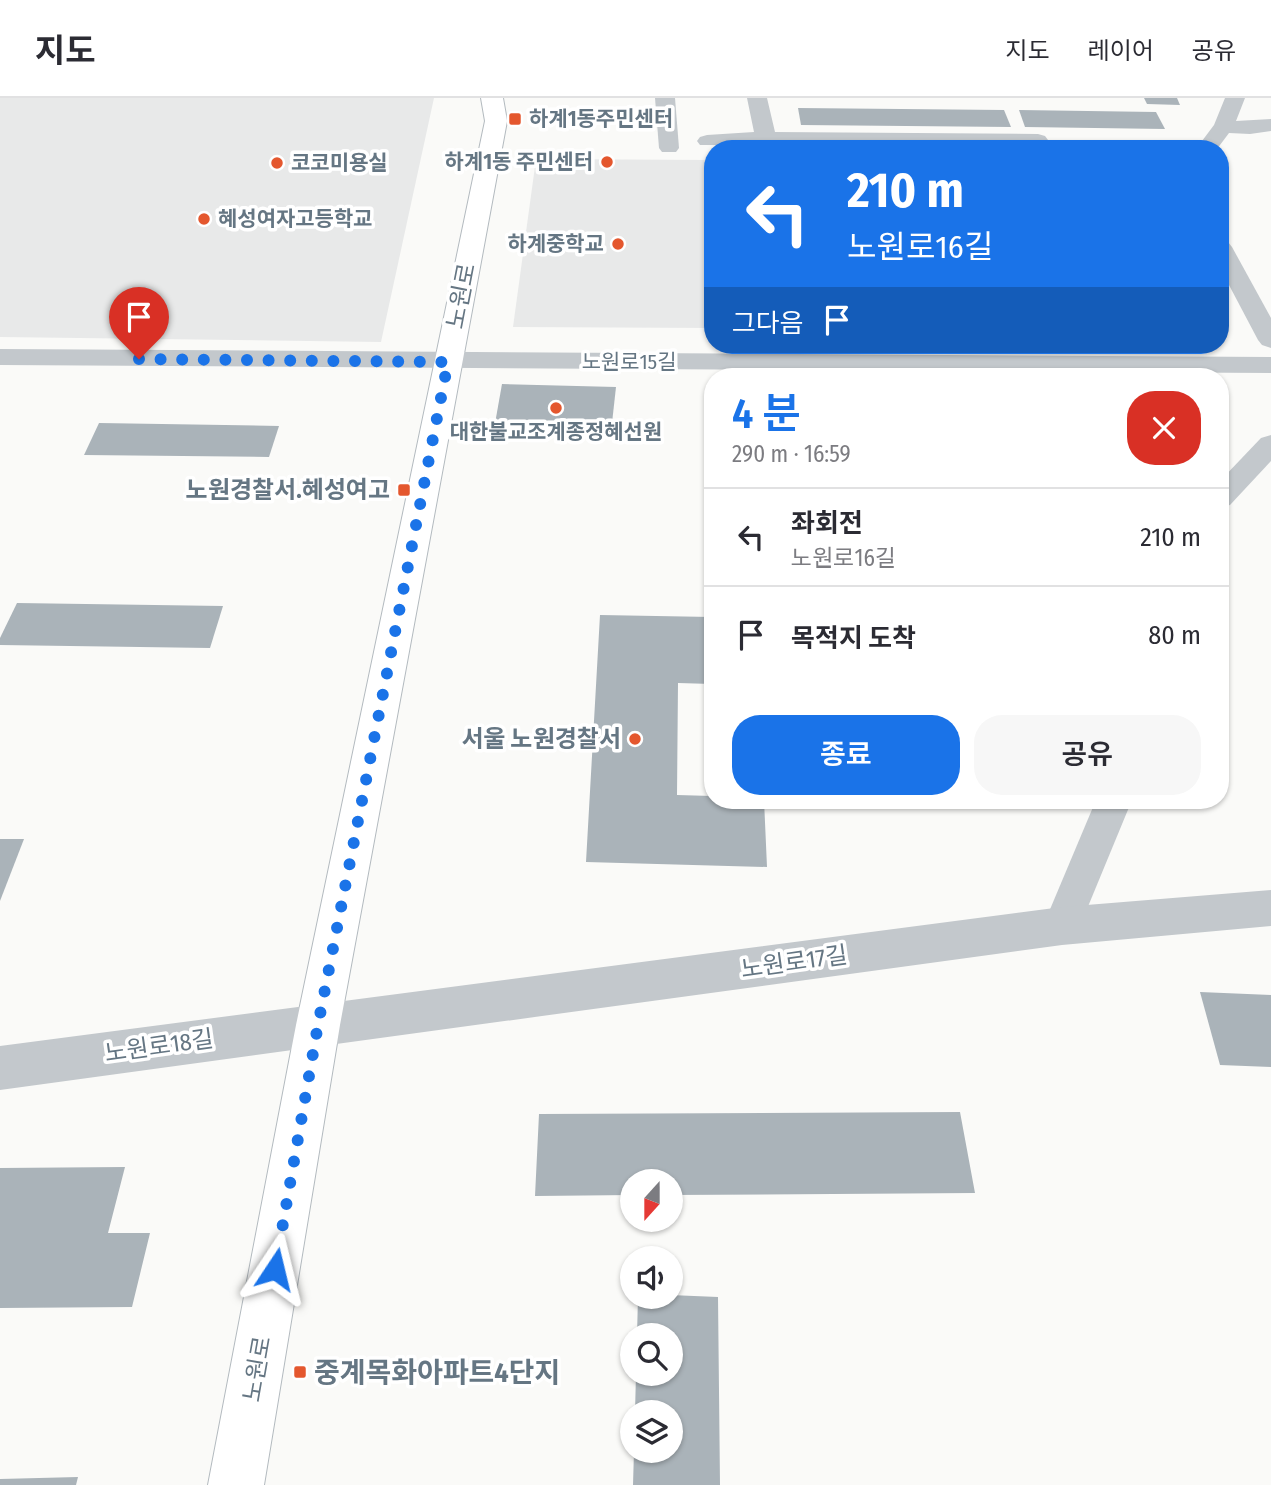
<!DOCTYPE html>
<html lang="ko">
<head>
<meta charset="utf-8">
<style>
	:root { --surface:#fff; --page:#f7f7f7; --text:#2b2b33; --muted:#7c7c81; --line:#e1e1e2; --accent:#1a73e8 }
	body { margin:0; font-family:"Fira Sans Condensed","Noto Sans KR",sans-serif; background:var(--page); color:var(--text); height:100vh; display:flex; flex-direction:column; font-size:26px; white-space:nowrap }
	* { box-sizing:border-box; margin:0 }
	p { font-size:23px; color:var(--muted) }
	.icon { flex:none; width:38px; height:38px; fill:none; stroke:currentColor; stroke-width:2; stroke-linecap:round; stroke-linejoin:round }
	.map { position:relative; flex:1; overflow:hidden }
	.drawer { position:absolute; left:704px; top:270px; width:525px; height:441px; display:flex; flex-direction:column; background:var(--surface); border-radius:28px; box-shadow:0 2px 5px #0004 }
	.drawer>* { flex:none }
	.top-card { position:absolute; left:704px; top:42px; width:525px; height:214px; border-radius:28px; box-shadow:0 2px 5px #0004; background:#1a73e8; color:#fff; overflow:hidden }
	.needle { width:46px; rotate:201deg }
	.tools { position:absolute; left:620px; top:1071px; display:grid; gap:14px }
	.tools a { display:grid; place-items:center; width:63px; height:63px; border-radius:50%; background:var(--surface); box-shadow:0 2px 5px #0004; font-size:35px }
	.pin { position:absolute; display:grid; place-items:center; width:60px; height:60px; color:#fff; margin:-72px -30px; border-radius:50% 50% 50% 0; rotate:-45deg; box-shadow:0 0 7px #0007 }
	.pin .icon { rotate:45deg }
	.me { position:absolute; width:77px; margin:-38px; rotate:10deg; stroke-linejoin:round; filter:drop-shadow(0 0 5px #0008) }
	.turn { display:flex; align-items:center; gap:24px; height:147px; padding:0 28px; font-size:32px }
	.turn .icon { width:91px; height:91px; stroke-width:2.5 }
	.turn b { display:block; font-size:49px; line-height:60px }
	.then { display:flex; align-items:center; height:66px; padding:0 28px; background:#0003; gap:14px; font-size:26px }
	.round { display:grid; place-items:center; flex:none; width:74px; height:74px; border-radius:28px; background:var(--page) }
	.headline { display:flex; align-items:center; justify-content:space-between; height:119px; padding:0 28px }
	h1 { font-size:42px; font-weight:600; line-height:52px; color:var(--accent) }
	.action { display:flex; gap:14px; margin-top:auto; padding:14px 28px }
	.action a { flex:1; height:80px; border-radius:28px; background:var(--accent); color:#fff; font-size:28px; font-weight:600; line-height:80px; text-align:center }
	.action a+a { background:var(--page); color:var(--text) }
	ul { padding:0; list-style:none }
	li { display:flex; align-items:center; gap:21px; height:98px; padding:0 28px; border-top:2px solid var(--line) }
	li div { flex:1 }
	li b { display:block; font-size:26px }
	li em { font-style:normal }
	header { display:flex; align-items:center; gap:42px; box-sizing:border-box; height:98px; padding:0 35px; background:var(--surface); border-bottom:2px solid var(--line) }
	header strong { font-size:33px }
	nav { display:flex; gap:38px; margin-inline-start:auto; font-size:24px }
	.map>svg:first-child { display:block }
	.built { fill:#e8e9e9 }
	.building { fill:#aab3b9 }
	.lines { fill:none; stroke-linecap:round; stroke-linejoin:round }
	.secondary-casing { stroke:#b3babf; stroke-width:2 }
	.minor { fill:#c3c8cc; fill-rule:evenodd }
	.tertiary { fill:#c3c8cc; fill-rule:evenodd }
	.secondary { fill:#fff; fill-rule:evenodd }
	.route { stroke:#1a73e8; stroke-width:12; stroke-dasharray:0 21.6 }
	.poi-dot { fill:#e4572e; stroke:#fff; stroke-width:2.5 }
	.labels { text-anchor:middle; stroke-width:7; stroke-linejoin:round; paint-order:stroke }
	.far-poi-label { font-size:21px; font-weight:bold; fill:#657683; stroke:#fff; text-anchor:start }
	.far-street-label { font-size:21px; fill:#657683; stroke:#fff }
	.street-label { font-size:24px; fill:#657683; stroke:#fff }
	.poi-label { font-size:24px; font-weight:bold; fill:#657683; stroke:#fff; text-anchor:end }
	.near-poi-label { font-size:28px; font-weight:bold; fill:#657683; stroke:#fff; text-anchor:start }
</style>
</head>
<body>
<header>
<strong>지도</strong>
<nav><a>지도</a><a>레이어</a><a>공유</a></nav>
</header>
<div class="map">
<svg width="1271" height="1387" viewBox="0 0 1271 1387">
	<rect width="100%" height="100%" fill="#fafaf8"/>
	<!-- built -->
	<g class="built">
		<polygon points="0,0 434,0 381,244 0,239"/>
		<polygon points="536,61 712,62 712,230 513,229"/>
	</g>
	<!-- building -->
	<g class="building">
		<polygon points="1144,0 1177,0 1180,7 1147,6"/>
		<polygon points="798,10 1004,12 1011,29 801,27"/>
		<polygon points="1019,12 1156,14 1165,31 1025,29"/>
		<polygon points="502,286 616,289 611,334 494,331"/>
		<polygon points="707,309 712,309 712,390 710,390"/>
		<polygon points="99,325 279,328 269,359 84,357"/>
		<polygon points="17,505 223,508 210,550 0,547 0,540"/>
		<polygon points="600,517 712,519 712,586 678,585 677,697 712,698 712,702 764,702 767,769 586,764"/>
		<polygon points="0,741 24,741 0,803"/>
		<polygon points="1200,894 1271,897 1271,969 1220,967"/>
		<polygon points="960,1014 975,1095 670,1097 670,1083 632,1083 632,1097 535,1098 539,1016"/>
		<polygon points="125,1069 108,1135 150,1135 132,1209 0,1210 0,1070"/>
		<polygon points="670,1197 718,1199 720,1387 633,1387 634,1353 670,1353 670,1314 635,1314 636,1276 670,1276 670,1237 637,1237 638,1199"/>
		<polygon points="78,1379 76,1387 0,1387 0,1381"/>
	</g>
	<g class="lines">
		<defs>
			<polygon id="secondary" points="481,0 503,0 507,23 340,927 264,1387 208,1387 296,927 485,23"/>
		</defs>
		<!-- secondary casing -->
		<use href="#secondary" class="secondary-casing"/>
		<!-- minor -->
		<g class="minor">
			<polygon points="655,0 675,0 679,50 676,54 662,54 659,50"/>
			<polygon points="747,0 767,0 775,34 1038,36 1045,38 1048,42 1045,46 1038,48 700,47 697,43 700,39 707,37 754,34"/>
			<polygon points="1225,0 1245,0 1236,23 1271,21 1271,33 1250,36 1229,35 1217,51 1196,51 1214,27"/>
			<polygon points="1220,142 1228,144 1232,149 1271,220 1271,250 1262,247 1258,242 1220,170"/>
			<polygon points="0,251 1271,259 1271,275 0,267"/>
			<polygon points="1271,337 1271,363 1230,407 1220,410 1220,383 1261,340"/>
			<polygon points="1096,702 1132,702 1075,840 1062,845 1049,840 1043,828"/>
		</g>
		<!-- tertiary -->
		<polygon class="tertiary" points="1271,792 1271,828 1062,847 0,992 0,948 1062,809"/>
		<!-- secondary -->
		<use href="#secondary" class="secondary"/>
	</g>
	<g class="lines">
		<!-- route -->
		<polyline class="route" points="139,261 448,264 318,927 275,1171"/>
	</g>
	<!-- markers -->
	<g class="poi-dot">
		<rect x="508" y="14" width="14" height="14" rx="3.5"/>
		<circle cx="607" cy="64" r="7"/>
		<circle cx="277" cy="65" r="7"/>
		<circle cx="204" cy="121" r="7"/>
		<circle cx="618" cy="146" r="7"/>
		<circle cx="556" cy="310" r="7"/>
		<rect x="397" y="385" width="14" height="14" rx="3.5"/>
		<circle cx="635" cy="641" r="7"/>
		<rect x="293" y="1267" width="14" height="14" rx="3.5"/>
	</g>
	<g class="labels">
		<!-- far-poi labels -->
		<g class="far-poi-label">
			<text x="529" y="28">하계1동주민센터</text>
			<text x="593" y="71" text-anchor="end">하계1동 주민센터</text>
			<text x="291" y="72">코코미용실</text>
			<text x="218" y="128">혜성여자고등학교</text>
			<text x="604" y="153" text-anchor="end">하계중학교</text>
			<text x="556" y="341" text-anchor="middle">대한불교조계종정혜선원</text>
		</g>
		<!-- far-street labels -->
		<g class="far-street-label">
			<text x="629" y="271">노원로15길</text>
		</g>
		<!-- street labels -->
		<g class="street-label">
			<text transform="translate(461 198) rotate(-79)" y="8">노원로</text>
			<text transform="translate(794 864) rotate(-8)" y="8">노원로17길</text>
			<text transform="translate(159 948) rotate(-8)" y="8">노원로18길</text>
			<text transform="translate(257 1271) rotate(-80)" y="8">노원로</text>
		</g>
		<!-- poi labels -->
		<g class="poi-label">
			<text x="390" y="400">노원경찰서.혜성여고</text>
			<text x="621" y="649">서울 노원경찰서</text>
		</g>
		<!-- near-poi labels -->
		<g class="near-poi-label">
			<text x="314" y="1284">중계목화아파트4단지</text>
		</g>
	</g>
</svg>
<div class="tools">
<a><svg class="needle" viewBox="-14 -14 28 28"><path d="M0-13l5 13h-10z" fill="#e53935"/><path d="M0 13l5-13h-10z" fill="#7c7c81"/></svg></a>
<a><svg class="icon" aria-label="sound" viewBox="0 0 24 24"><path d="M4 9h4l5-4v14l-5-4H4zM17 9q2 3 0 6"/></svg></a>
<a><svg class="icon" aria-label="search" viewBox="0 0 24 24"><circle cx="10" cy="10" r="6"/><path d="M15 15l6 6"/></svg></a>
<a><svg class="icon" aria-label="layers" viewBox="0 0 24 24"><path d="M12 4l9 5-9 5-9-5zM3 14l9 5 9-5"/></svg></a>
</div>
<div class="pin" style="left:139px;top:261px;background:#d93025"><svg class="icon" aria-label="arrive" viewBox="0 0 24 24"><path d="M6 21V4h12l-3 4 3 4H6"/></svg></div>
<svg class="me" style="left:275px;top:1171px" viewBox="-20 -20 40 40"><path d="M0-17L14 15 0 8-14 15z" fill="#1a73e8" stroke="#fff" stroke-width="4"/></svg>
<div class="top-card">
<div class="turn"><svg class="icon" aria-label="left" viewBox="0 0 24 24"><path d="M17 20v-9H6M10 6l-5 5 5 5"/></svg><div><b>210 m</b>노원로16길</div></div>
<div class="then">그다음<svg class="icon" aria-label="arrive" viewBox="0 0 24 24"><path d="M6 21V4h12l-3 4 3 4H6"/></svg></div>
</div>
<section class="drawer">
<div class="headline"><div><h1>4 분</h1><p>290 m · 16:59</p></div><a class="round" style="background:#d93025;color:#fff"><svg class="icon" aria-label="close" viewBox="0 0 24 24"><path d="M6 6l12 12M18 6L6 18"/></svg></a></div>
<ul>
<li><svg class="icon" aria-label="left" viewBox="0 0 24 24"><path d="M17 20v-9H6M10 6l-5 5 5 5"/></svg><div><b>좌회전</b><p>노원로16길</p></div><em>210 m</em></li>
<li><svg class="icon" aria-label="arrive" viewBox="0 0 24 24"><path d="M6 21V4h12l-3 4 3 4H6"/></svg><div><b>목적지 도착</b></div><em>80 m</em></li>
</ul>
<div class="action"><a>종료</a><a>공유</a></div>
</section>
</div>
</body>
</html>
